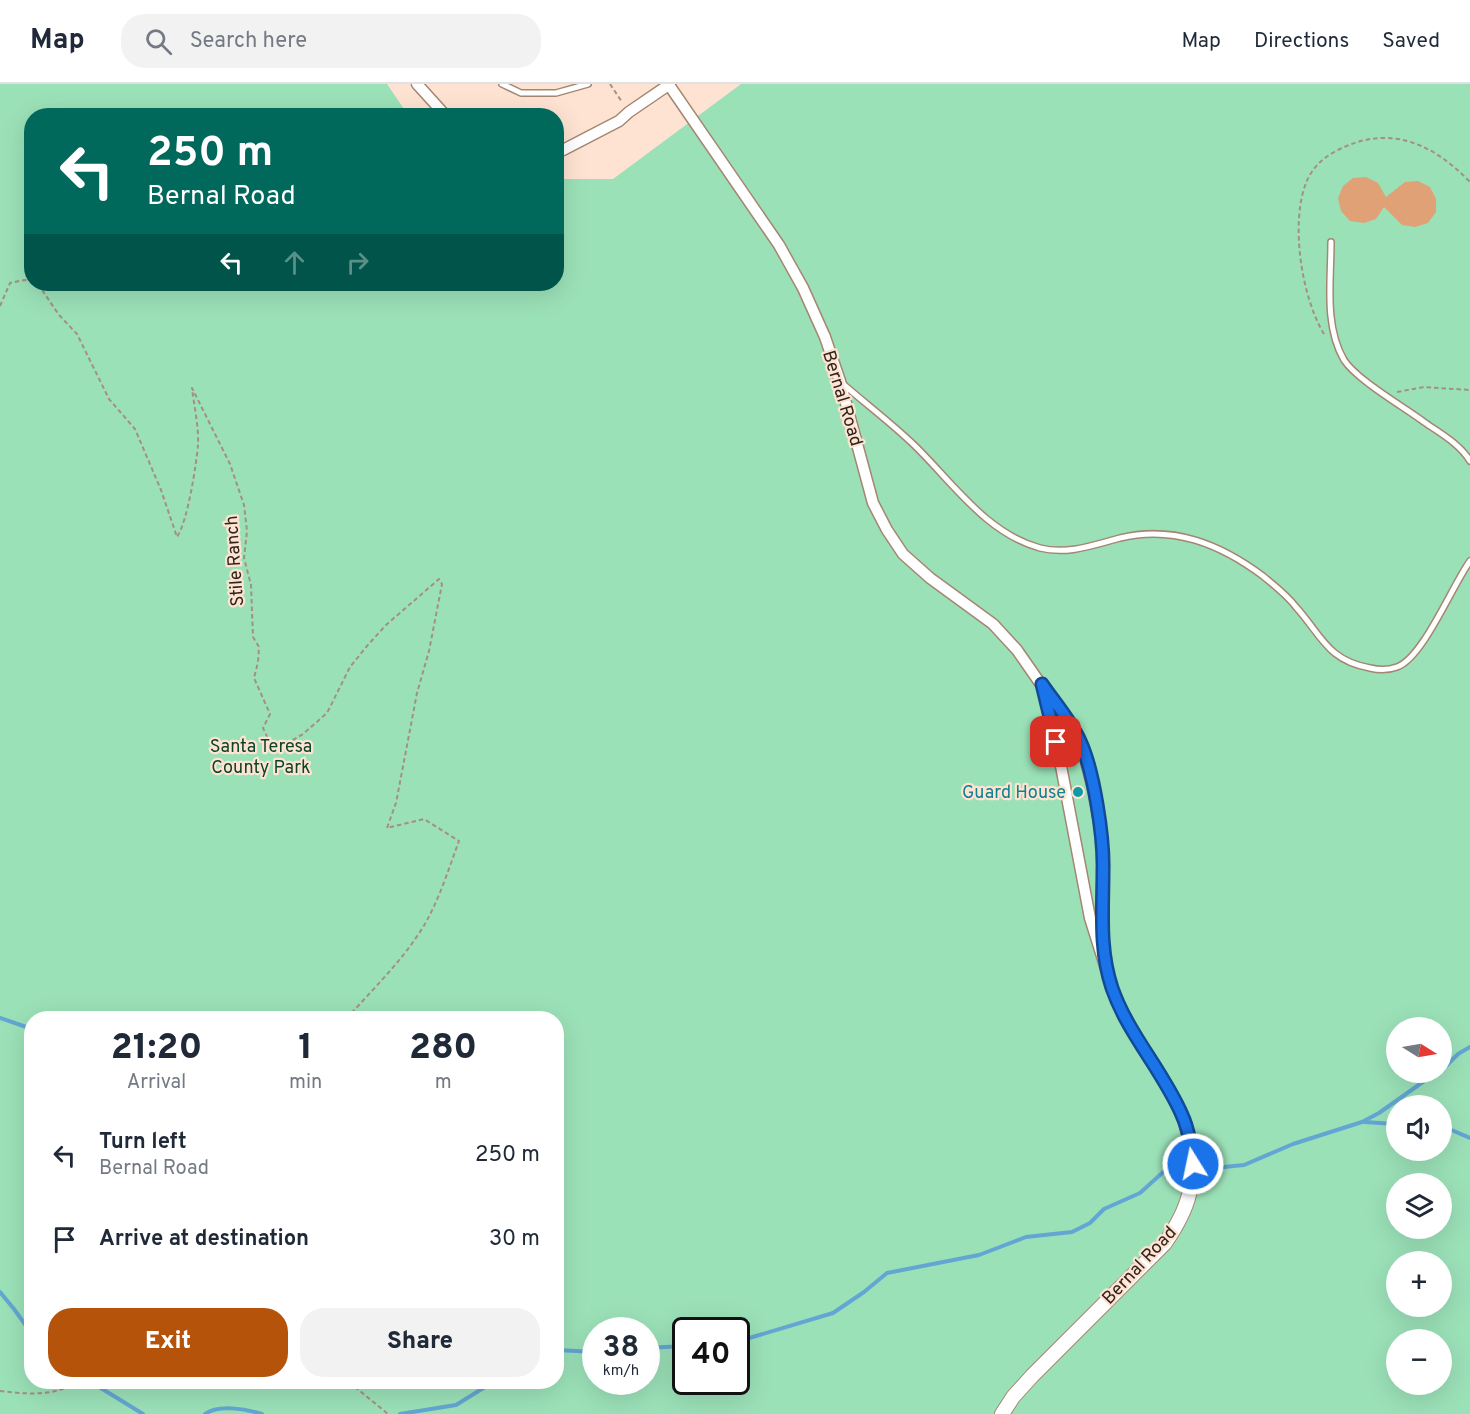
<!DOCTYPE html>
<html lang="en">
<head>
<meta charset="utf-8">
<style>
	:root { --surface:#fff; --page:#f2f2f3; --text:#1f2937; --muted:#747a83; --line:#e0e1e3; --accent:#b45309 }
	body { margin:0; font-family:Overpass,sans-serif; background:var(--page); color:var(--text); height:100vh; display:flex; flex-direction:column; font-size:22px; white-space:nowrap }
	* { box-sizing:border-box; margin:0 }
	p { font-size:20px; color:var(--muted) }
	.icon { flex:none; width:33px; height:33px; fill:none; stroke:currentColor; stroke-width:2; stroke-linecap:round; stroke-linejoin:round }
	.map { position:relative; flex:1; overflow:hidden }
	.drawer { position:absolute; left:24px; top:927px; width:540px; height:378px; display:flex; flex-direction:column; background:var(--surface); border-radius:24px; box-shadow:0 6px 24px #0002 }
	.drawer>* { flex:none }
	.hud { position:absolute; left:24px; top:24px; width:540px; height:183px; border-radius:24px; box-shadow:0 6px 24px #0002; background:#00695c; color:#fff; overflow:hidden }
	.needle { width:39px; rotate:101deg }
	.fabs { position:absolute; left:1386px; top:933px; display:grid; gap:12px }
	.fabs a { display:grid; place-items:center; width:66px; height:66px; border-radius:50%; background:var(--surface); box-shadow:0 6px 24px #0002; font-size:30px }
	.speed { position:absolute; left:582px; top:1233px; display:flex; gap:12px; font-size:30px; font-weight:700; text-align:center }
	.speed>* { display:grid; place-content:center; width:78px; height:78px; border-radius:50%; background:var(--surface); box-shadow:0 6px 24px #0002; line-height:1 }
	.speed small { font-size:15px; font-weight:400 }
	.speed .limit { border:3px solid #111; border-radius:9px; background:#fff; color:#111 }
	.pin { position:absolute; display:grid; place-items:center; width:51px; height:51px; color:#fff; margin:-26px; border-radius:12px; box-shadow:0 3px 9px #0006 }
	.me { position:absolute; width:66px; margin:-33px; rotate:350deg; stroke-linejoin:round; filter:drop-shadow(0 0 4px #0008) }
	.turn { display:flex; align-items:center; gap:21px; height:126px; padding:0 24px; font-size:27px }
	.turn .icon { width:78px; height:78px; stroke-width:2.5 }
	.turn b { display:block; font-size:42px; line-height:51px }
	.lanes { display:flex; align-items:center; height:57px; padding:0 24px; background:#0003; justify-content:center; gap:30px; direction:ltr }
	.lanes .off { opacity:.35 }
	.eta { display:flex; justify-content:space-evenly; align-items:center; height:102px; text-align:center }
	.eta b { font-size:36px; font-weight:800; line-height:42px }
	.primary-button { display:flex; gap:12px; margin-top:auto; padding:12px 24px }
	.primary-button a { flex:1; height:69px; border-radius:24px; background:var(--accent); color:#fff; font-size:24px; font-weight:800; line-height:69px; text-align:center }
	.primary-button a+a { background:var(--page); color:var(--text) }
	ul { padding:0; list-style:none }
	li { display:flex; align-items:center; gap:18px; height:84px; padding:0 24px }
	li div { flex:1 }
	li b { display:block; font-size:22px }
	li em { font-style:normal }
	header { display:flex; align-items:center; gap:36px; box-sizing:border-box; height:84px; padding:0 30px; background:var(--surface); border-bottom:2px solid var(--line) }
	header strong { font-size:28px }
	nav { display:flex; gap:33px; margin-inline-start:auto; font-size:21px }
	.search { width:420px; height:54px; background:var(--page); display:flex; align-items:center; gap:15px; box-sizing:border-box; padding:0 21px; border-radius:24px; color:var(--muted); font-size:22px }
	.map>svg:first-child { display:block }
	.green { fill:#9be1b8; fill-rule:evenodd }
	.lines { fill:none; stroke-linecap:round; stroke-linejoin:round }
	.stream { stroke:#63a6d3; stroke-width:4 }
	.building { fill:#e0a176 }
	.service-casing { stroke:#a58672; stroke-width:8 }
	.minor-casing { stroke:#a58672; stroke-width:13 }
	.tertiary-casing { stroke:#a58672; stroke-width:16 }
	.path { stroke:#a49083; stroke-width:2; stroke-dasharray:4.5 3; stroke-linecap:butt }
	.service { stroke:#fff; stroke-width:5 }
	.minor { stroke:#fff; stroke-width:10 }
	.tertiary { stroke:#fff; stroke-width:14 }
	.route-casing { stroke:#114b97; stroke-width:15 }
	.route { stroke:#1a73e8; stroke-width:10 }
	.culture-dot { fill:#0f9aa8; stroke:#fee3d2; stroke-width:2 }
	.labels { text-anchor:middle; stroke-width:4.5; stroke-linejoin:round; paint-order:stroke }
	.street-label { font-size:18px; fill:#2f231b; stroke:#fee3d2 }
	.park-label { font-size:18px; fill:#0a4429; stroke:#fee3d2 }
	.culture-label { font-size:18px; fill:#0d838f; stroke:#fee3d2; text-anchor:end }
</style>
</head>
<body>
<header>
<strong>Map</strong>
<div class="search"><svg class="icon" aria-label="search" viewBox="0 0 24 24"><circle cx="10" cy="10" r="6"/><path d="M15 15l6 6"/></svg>Search here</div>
<nav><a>Map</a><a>Directions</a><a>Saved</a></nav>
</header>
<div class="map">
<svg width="1470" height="1330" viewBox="0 0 1470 1330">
	<rect width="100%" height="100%" fill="#fee3d2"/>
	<!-- green -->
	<path class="green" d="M 0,0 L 387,0 L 408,31 L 32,32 L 32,200 L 556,200 L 557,95 L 613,95 L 741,0 L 1470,0 L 1470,1330 L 0,1330 ZM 32,934 L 556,934 L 556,1298 L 32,1298 ZM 1396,944 L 1442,944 L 1442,988 L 1396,988 ZM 1396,1022 L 1442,1022 L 1442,1066 L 1396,1066 ZM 1396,1100 L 1442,1100 L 1442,1144 L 1396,1144 ZM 1396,1178 L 1442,1178 L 1442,1222 L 1396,1222 ZM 596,1246 L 646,1246 L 646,1298 L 596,1298 ZM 686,1246 L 736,1246 L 736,1298 L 686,1298 ZM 1396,1256 L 1442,1256 L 1442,1300 L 1396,1300 Z"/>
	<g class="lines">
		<!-- stream -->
		<g class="stream">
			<polyline points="0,934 32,945"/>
			<polyline points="1442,986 1458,970 1470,963"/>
			<polyline points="1364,1038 1396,1040"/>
			<polyline points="1442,1042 1470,1054"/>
			<polyline points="1205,1078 1224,1083 1244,1081 1293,1060 1362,1038 1379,1029 1437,988"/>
			<polyline points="0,1208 14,1225 32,1250"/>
			<polyline points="736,1258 833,1229 864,1208 887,1189 979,1171 1026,1153 1072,1148 1090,1139 1104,1125 1140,1109 1182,1071"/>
			<polyline points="646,1264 686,1262"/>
			<polyline points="556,1266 596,1268"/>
			<polyline points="91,1298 143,1330"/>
			<path d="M 205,1330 C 218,1320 246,1325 262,1330"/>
			<polyline points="400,1330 456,1321 485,1303 498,1298"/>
		</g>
	</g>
	<!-- building -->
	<polygon class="building" points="1366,93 1378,99 1386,113 1405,98 1418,97 1430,103 1436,115 1436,128 1428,139 1415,143 1402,141 1384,123 1376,135 1364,139 1350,137 1341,127 1338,114 1343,102 1353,94"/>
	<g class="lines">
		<defs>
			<g id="service">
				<polyline points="502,0 521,9 556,9 588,0"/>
				<path d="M 1331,158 C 1331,196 1324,242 1344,276 C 1357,296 1404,323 1424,338 C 1440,349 1460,360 1470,377"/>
				<path d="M 843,300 C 866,320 890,338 912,359 C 951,396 985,449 1040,464 C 1067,471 1094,461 1120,454 C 1173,441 1220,460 1263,492 C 1275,502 1287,511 1296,523 C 1322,552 1327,576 1370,584 C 1378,586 1389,586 1397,583 C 1423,574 1452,502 1470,477"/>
			</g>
			<g id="minor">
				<polyline points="417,0 446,32"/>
				<polyline points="669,1 779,161 803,204 825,253 840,297 873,419 887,446 903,470 930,494 993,540 1017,566 1081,658 1093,705 1102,754 1103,786 1101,829 1103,873"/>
				<polyline points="556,66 563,66 619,37 629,28 670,0"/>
				<polyline points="1044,607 1053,640 1090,834 1112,904 1124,933 1174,1014 1183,1034 1189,1056"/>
			</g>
			<path id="tertiary" d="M 1002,1330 L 1013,1313 L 1032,1292 L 1165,1159 C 1190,1123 1196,1100 1189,1056"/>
		</defs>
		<!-- service casing -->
		<use href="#service" class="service-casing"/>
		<!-- minor casing -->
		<use href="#minor" class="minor-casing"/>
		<!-- tertiary casing -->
		<use href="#tertiary" class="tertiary-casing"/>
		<!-- path -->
		<g class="path">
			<polyline points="610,0 622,18"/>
			<path d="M 38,200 L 59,231 L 77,250 L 109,315 L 135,345 L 161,406 L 177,453 C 188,436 196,382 198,361 C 199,343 194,322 192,304 L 230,380 L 244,421 L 247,447 L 244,474 L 251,501 L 253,553 L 259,563 L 258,578 L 254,594 L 270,630 L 263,644 L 270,659 L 277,665 L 303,650 L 327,629 L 350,583 L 367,562 L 386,541 L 439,495 L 442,500 L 429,567 L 417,609 L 396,719 L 387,744 L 424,735 L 459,757 C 449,784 440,813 426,838 C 406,873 374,904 347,934"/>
			<polyline points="0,222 10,199 24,196 32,197"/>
			<path d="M 1324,250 C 1302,214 1290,140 1306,99 C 1312,83 1325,72 1340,65 C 1391,40 1433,60 1470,98"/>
			<polyline points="1397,308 1424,303 1470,306"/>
			<polyline points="349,1298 388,1330"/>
			<path d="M 0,1307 C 26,1310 54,1313 77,1298"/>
		</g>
		<!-- service -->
		<use href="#service" class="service"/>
		<!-- minor -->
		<use href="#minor" class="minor"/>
		<!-- tertiary -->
		<use href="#tertiary" class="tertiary"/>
	</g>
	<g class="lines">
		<defs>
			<path id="route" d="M 1056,658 L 1042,600 C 1055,619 1071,637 1080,657 C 1094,687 1104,754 1103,787 C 1103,827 1099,865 1112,904 C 1128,950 1163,987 1182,1031 C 1189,1046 1191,1064 1193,1080"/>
		</defs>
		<!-- route casing -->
		<use href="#route" class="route-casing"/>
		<!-- route -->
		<use href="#route" class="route"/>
	</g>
	<!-- markers -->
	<circle class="culture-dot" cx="1078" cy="708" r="6"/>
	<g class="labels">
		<!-- street labels -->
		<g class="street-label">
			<text transform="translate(843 314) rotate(73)" y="6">Bernal Road</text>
			<text transform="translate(234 477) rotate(-94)" y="6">Stile Ranch</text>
			<text transform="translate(1139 1181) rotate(-47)" y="6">Bernal Road</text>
		</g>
		<!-- park labels -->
		<g class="park-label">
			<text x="261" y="668">Santa Teresa<tspan x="261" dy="21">County Park</tspan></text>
		</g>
		<!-- culture labels -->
		<g class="culture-label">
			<text x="1066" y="714">Guard House</text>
		</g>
	</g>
</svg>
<div class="fabs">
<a><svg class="needle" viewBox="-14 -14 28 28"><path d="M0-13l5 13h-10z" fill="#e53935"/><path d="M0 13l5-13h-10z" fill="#747a83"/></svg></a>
<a><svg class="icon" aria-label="sound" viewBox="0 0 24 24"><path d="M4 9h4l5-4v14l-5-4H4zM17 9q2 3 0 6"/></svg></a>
<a><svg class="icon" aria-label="layers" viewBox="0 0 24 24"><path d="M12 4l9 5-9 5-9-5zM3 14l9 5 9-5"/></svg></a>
<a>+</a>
<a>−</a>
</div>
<div class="speed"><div>38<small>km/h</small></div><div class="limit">40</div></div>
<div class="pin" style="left:1056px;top:658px;background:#d93025"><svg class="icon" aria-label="arrive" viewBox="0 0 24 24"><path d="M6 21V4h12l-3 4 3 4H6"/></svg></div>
<svg class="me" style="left:1193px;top:1080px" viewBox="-20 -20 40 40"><circle r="17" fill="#1a73e8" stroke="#fff" stroke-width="3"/><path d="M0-11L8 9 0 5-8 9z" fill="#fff"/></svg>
<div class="hud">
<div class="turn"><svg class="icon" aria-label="left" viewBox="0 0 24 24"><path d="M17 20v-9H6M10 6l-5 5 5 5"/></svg><div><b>250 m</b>Bernal Road</div></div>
<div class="lanes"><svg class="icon" aria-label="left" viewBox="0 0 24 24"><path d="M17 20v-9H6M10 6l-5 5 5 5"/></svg><svg class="icon off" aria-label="ahead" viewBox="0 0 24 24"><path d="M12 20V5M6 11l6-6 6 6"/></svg><svg class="icon off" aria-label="right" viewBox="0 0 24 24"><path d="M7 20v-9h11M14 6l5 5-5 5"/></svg></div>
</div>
<section class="drawer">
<div class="eta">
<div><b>21:20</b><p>Arrival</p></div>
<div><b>1</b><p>min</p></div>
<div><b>280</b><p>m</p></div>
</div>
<ul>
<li><svg class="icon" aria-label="left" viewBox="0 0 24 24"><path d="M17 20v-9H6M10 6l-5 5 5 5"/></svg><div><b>Turn left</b><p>Bernal Road</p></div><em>250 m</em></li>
<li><svg class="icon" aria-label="arrive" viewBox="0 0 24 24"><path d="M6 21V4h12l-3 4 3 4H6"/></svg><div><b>Arrive at destination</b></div><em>30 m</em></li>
</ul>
<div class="primary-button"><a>Exit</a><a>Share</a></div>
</section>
</div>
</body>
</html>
